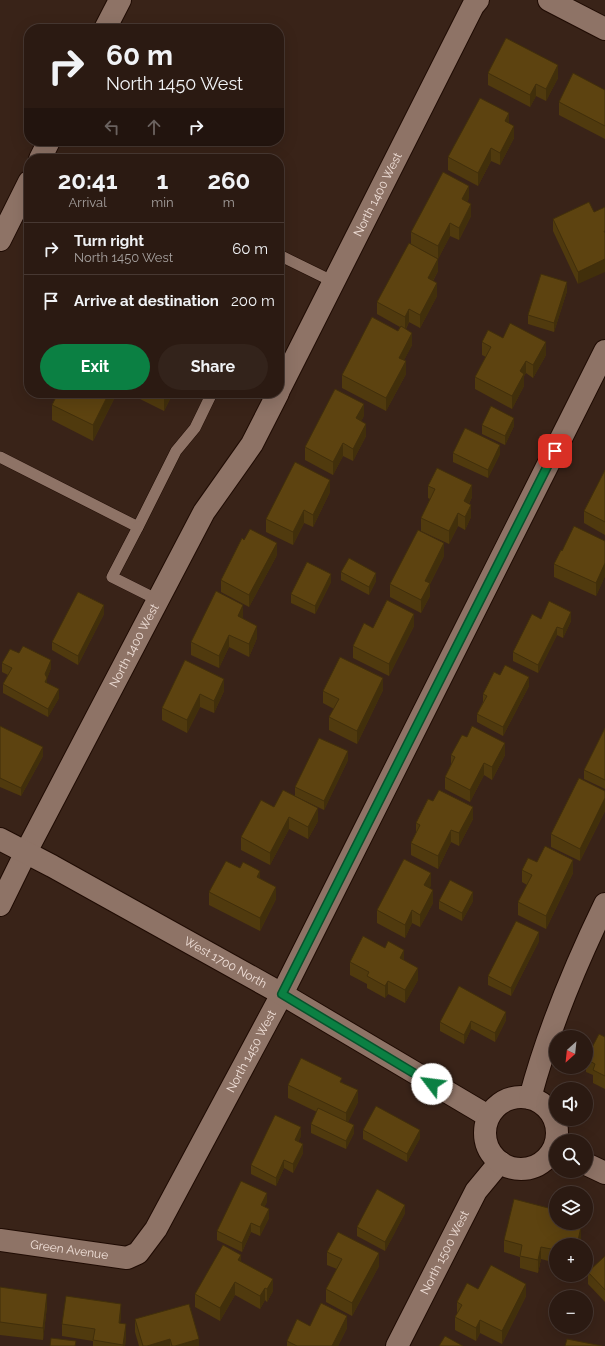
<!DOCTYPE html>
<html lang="en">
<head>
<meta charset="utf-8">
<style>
	:root { --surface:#2b1a12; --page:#33231b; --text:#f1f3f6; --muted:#a6a19f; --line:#473832; --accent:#0b8043 }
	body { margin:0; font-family:Raleway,sans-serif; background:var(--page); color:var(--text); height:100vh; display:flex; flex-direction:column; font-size:15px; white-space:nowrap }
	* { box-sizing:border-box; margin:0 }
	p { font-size:13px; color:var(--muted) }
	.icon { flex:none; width:22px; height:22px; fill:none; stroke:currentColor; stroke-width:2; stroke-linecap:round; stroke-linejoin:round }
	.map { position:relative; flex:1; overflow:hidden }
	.side { position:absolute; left:24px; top:154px; width:260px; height:244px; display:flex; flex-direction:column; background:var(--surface); border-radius:16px; box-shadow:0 4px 16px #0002,0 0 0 1px var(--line) }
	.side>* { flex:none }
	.banner { position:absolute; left:24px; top:24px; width:260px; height:122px; border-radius:16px; box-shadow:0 4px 16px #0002,0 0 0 1px var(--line); background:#2b1a12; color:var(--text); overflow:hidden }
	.needle { width:26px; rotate:207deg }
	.controls { position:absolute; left:549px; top:1030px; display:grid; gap:8px }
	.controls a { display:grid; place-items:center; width:44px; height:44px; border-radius:50%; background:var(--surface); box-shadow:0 4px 16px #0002,0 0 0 1px var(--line); font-size:20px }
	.pin { position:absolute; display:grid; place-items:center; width:34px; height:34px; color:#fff; margin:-17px; border-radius:8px; box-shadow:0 2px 6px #0006 }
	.me { position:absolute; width:44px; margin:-22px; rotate:300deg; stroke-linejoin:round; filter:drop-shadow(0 0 3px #0008) }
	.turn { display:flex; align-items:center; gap:14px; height:84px; padding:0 16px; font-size:18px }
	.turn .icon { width:52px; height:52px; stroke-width:2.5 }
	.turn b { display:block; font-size:28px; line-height:34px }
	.lanes { display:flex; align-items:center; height:38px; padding:0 16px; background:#0003; justify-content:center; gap:20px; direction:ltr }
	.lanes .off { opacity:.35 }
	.eta { display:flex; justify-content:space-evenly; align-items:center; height:68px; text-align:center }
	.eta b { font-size:24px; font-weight:700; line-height:28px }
	.action { display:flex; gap:8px; margin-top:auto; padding:8px 16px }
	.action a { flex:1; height:46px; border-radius:24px; background:var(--accent); color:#fff; font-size:16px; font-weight:700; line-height:46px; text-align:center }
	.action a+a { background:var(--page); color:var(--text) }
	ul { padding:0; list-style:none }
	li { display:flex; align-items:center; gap:12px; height:52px; padding:0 16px; border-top:1px solid var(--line) }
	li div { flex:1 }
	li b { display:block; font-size:15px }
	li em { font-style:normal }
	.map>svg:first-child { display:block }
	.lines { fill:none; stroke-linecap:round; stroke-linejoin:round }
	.lane-casing { stroke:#1f0b03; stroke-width:12 }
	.street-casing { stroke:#1f0b03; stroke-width:24 }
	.secondary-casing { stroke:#1f0b03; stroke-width:24 }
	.lane { stroke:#8e7366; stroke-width:11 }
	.street { stroke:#8e7366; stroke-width:22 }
	.secondary { stroke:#8e7366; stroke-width:22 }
	.wall { fill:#503a0e }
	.shaded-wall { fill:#412f0b }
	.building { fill:#5d4310; stroke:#412f0b }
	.route-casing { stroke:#07532c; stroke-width:10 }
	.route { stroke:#0b8043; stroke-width:7 }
	.labels { text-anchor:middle; stroke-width:3; stroke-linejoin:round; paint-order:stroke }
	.street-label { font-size:12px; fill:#f0e0d9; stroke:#392318 }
</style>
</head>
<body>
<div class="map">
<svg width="605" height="1346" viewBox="0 0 605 1346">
	<rect width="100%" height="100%" fill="#392318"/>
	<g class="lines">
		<defs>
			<g id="lane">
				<polyline points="279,260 281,256 334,282"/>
				<polyline points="0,457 138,527 176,451 195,428 212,393"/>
				<polyline points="138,527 112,577 158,600"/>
			</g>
			<g id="street">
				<polyline points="105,29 120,0"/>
				<polyline points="40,159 49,141"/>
				<polyline points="0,240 29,182"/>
				<path id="s1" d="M 279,390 L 473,6 L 478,0"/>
				<path id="s2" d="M 0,905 L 26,852 L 204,512 L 252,444 L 278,393"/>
				<path id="s3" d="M 0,1240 L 127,1258 L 138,1253 L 156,1229 L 282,994 L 605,351"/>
				<path id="s4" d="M 397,1346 L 476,1191 L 500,1162"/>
			</g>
			<g id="secondary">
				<polyline points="549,0 605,29"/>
				<path id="s5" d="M 0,839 L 52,866 L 282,994 L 488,1116"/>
				<circle cx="521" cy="1133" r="36"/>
				<path d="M 530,1098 C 548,1030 574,968 605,904"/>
				<polyline points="586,1164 605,1173"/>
			</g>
		</defs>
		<!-- lane casing -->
		<use href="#lane" class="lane-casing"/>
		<!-- street casing -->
		<use href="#street" class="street-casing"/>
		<!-- secondary casing -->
		<use href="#secondary" class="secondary-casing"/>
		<!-- lane -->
		<use href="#lane" class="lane"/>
		<!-- street -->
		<use href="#street" class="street"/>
		<!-- secondary -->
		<use href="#secondary" class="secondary"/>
	</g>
	<!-- wall -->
	<g class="wall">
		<polygon points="488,73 558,78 546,101 536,96 530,107 488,85"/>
		<polygon points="605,90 605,139 559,115 559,102"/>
		<polygon points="509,123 514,138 500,165 491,161 478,186 448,170 448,157"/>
		<polygon points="469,198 467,202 471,216 459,240 450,236 438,259 418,248 438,271 433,281 437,296 420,328 409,322 406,329 412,345 404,360 406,374 386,411 342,388 342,375 398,331 400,327 377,314 377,302 411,244 411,232"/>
		<polygon points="589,202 578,284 553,231 553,219"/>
		<polygon points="567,291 554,332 528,324 528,315"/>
		<polygon points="503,338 546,355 533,378 526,373 524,376 524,386 512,409 475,389 475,377 486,357 482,355 482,342"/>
		<polygon points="117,393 93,441 52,420 52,405"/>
		<polygon points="128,393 173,393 164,411"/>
		<polygon points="364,416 361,421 366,436 353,461 343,456 333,475 305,460 305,447"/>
		<polygon points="482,425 514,426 505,445 482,434"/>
		<polygon points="453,453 500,454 488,478 453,462"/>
		<polygon points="605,470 605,535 584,523 584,511"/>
		<polygon points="428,486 472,497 469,504 471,517 465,530 458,526 449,544 421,531 421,518 430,499 428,498"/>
		<polygon points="330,492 313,527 304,523 293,545 266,532 266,519"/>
		<polygon points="605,541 605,576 596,596 554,577 554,564 562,551"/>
		<polygon points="277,555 249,607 221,592 221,580"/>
		<polygon points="444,556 430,584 430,596 421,613 390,597 390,584"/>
		<polygon points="341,572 376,581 369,595 341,580"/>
		<polygon points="331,582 315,614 291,603 291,594"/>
		<polygon points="104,614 78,665 52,650 52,642"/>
		<polygon points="243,617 243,619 257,638 249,657 229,647 219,668 191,655 191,642"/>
		<polygon points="541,619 571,621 563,638 557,635 538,673 513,661 513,652"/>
		<polygon points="414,626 389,676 353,658 353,646 373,628"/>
		<polygon points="185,660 224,691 214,713 200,707 187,733 162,720 162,708"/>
		<polygon points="2,663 51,668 47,678 47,683 59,698 48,717 3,693 3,684 8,675 2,672"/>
		<polygon points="500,675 529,686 503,736 477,722 477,714 483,702 483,694"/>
		<polygon points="383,690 357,744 329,730 329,717 334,709 323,703 323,691"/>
		<polygon points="0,726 43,756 21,796 0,787"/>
		<polygon points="605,728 605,789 584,779 584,770"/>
		<polygon points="451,755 505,755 492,780 484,775 470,802 445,789 445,777 451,765"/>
		<polygon points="348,760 324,810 295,796 295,787"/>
		<polygon points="605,791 605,811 580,861 551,847 551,834"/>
		<polygon points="433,801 473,819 459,846 451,842 438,869 411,855 411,843 416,833 416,823"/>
		<polygon points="274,807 318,821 308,839 289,829 270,865 241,850 241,837"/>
		<polygon points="537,862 573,873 546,929 518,915 518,902 527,885 522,882 522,870"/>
		<polygon points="260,879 276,899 260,931 209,905 209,892"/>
		<polygon points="431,886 429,888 433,903 420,927 412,923 405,938 377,923 377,910"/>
		<polygon points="439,901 473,901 462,921 439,909"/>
		<polygon points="539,941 511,996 488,985 488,976"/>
		<polygon points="385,948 404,960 418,980 405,1003 388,994 385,998 367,988 367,984 350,975 350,962"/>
		<polygon points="459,986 506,1020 495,1042 471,1029 464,1044 440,1031 440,1022"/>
		<polygon points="605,1037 605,1089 593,1083 593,1075 586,1072 586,1059"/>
		<polygon points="342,1082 358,1102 348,1122 354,1133 346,1149 311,1133 311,1124 317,1112 288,1098 288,1085"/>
		<polygon points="363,1130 420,1138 407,1162 363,1139"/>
		<polygon points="301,1136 298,1142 303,1153 293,1173 284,1168 276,1186 251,1174 251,1165"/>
		<polygon points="267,1202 264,1207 269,1218 260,1236 251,1232 242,1252 217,1240 217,1231"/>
		<polygon points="405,1213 385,1251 357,1236 357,1227"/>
		<polygon points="578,1223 578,1226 581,1239 580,1245 556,1245 556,1263 541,1259 538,1273 520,1268 520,1257 504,1252 504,1240"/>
		<polygon points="327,1252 379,1266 352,1316 326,1302 326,1289 337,1269 327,1265"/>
		<polygon points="605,1256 605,1302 588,1284 588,1272"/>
		<polygon points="241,1262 273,1291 267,1302 265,1300 260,1309 235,1295 220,1321 195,1307 195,1294"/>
		<polygon points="0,1287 47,1306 43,1340 0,1335"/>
		<polygon points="478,1289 526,1296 502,1344 480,1333 476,1341 455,1330 455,1317 457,1315 457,1302"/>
		<polygon points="121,1316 120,1323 126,1336 125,1346 93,1346 93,1341 62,1336 62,1324"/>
		<polygon points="135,1319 199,1346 139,1346 135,1332"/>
		<polygon points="310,1326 347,1328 338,1346 287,1346 287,1341"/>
	</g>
	<!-- shaded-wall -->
	<g class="shaded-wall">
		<polygon points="558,65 558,78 546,101 546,89"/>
		<polygon points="536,84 536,96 530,107 530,95"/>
		<polygon points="509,113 509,126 505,121"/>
		<polygon points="514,126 514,138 500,165 500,153"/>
		<polygon points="491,148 491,161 478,186 478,173"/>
		<polygon points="469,186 469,198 462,211 462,199"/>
		<polygon points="471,204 471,216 459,240 459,228"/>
		<polygon points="450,223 450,236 438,259 438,246"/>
		<polygon points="438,259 438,271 428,290 428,278"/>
		<polygon points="605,259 605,272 578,284 578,272"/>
		<polygon points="567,282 567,291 554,332 554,323"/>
		<polygon points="437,283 437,296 420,328 420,315"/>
		<polygon points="409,309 409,322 405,330 405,317"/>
		<polygon points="412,333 412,345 399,370 399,358"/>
		<polygon points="546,342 546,355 533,378 533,365"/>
		<polygon points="406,361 406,374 386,411 386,398"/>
		<polygon points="526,361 526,373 524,376 524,386 512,409 512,396 520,371"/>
		<polygon points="109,393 117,393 93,441 93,425"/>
		<polygon points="165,393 173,393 164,411 164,395"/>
		<polygon points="364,404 364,416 356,431 356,418"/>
		<polygon points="514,418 514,426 505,445 505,436"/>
		<polygon points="366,424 366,436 353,461 353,449"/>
		<polygon points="343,443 343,456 333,475 333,462"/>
		<polygon points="500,445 500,454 488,478 488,470"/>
		<polygon points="330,480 330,492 313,527 313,515"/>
		<polygon points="472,485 472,497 464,514 464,501"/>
		<polygon points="471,505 471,517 465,530 465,517"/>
		<polygon points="304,510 304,523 293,545 293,532"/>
		<polygon points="458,513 458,526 449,544 449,531"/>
		<polygon points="277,543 277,555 249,607 249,595"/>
		<polygon points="444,543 444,556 430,584 430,596 421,613 421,600 425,581"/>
		<polygon points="605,563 605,576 596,596 596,583"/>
		<polygon points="376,573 376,581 369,595 369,587"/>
		<polygon points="331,574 331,582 315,614 315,606"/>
		<polygon points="104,605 104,614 78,665 78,656"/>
		<polygon points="243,605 243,617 238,629 238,616"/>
		<polygon points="571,612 571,621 563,638 563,629"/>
		<polygon points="414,614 414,626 389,676 389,664"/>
		<polygon points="257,626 257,638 249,657 249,644"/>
		<polygon points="557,627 557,635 538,673 538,665"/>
		<polygon points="229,635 229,647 219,668 219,656"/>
		<polygon points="51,660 51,668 47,679 47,678 47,687 45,690 45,674"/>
		<polygon points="529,677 529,686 503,736 503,727"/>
		<polygon points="383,678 383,690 357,744 357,731"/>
		<polygon points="224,679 224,691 214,713 214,701"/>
		<polygon points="59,689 59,698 48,717 48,709"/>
		<polygon points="200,694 200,707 187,733 187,720"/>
		<polygon points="505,743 505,755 492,780 492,767"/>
		<polygon points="43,747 43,756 21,796 21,788"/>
		<polygon points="348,751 348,760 324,810 324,801"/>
		<polygon points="484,763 484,775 470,802 470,790"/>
		<polygon points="605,798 605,811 580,861 580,849"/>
		<polygon points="473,807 473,819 459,846 459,833"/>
		<polygon points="318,808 318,821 308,839 308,827"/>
		<polygon points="289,817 289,829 270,865 270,853"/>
		<polygon points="451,830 451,842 438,869 438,856"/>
		<polygon points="573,860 573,873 546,929 546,916"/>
		<polygon points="260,871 260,883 257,877"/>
		<polygon points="431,873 431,886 424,898 424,885"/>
		<polygon points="276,887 276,899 260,931 260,918"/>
		<polygon points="433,890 433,903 420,927 420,915"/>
		<polygon points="473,892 473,901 462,921 462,913"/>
		<polygon points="412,910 412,923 405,938 405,925"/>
		<polygon points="539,932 539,941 511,996 511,988"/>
		<polygon points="404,950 404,962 400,958"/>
		<polygon points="418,968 418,980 405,1003 405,990"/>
		<polygon points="388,981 388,994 385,998 385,986"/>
		<polygon points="506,1012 506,1020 495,1042 495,1033"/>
		<polygon points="471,1021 471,1029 464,1044 464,1035"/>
		<polygon points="358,1090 358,1102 346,1126 346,1113"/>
		<polygon points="354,1125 354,1133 346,1149 346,1141"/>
		<polygon points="301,1127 301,1136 295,1149 295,1140"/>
		<polygon points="420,1130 420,1138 407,1162 407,1154"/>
		<polygon points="303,1144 303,1153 293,1173 293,1164"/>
		<polygon points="284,1160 284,1168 276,1186 276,1178"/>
		<polygon points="267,1193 267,1202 261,1214 261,1205"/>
		<polygon points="405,1205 405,1213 385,1251 385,1242"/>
		<polygon points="269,1209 269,1218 260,1236 260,1227"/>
		<polygon points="251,1223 251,1232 242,1252 242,1243"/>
		<polygon points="581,1227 581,1239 580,1245 577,1245"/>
		<polygon points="541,1247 541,1259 538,1273 538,1260"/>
		<polygon points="379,1253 379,1266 352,1316 352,1303"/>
		<polygon points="241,1255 241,1268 238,1260"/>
		<polygon points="273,1279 273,1291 267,1302 267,1289"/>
		<polygon points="235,1282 235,1295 220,1321 220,1308"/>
		<polygon points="526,1284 526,1296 502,1344 502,1331"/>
		<polygon points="265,1288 265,1300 260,1309 260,1296"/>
		<polygon points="47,1294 47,1306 43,1340 43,1328"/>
		<polygon points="121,1304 121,1316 119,1335 119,1323"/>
		<polygon points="347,1316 347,1328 338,1346 332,1346"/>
		<polygon points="480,1320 480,1333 476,1341 476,1328"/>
		<polygon points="126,1324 126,1336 125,1346 123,1346"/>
		<polygon points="170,1339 170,1346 147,1346"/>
		<polygon points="199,1339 199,1346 175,1346"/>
	</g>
	<!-- building -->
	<g class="building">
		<polygon points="506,38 558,65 546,89 536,84 530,95 488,73"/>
		<polygon points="573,73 605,90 605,126 559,102"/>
		<polygon points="480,98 509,113 505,121 514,126 500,153 491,148 478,173 448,157"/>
		<polygon points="443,172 469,186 462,199 471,204 459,228 450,223 438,246 411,232"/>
		<polygon points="589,202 594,212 605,207 605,231 604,231 605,233 605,259 578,272 553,219"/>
		<polygon points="409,243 438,259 428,278 437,283 420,315 409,309 405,317 377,302"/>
		<polygon points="541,274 567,282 554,323 528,315"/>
		<polygon points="372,317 398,331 401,326 412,333 399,358 406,361 386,398 342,375"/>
		<polygon points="510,323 546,342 533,365 526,361 520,371 524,374 512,396 475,377 491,347 482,342 488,330 503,338"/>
		<polygon points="335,389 364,404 356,418 366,424 353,449 343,443 333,462 305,447"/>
		<polygon points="58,393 109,393 93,425 52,405"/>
		<polygon points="159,393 165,393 164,395"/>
		<polygon points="491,406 514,418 505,436 482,425"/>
		<polygon points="465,428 500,445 488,470 453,453"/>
		<polygon points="295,462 330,480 313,515 304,510 293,532 266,519"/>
		<polygon points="437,468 472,485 464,501 471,505 465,517 458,513 449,531 421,518 435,489 428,486"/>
		<polygon points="605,470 605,522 584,511"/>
		<polygon points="574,526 605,541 605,563 596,583 554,564 561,550 562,551"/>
		<polygon points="250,529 277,543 249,595 221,580 242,538 244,540"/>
		<polygon points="418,530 444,543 425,581 430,583 421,600 390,584"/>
		<polygon points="349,558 376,573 369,587 341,572"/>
		<polygon points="307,562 331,574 315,606 291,594"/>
		<polygon points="216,591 243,605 238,616 257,626 249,644 229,635 219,656 191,642"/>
		<polygon points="78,592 104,605 78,656 52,642"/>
		<polygon points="387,600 414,614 389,664 353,646 364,623 373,628"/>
		<polygon points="549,601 571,612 563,629 557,627 538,665 513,652 532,614 541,619"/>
		<polygon points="23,646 51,660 45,674 47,678 45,682 59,689 48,709 3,684 12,668 2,663 10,649 19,653"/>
		<polygon points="340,657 383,678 357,731 329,717 339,699 323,691"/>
		<polygon points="185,660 224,679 214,701 200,694 187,720 162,708"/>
		<polygon points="505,665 529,677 503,727 477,714 487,696 483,694 494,672 500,675"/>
		<polygon points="0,726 43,747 21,788 0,778"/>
		<polygon points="472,726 505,743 492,767 484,763 470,790 445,777 455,757 451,755 462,735 467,737"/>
		<polygon points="605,728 605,780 584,770"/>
		<polygon points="319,738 348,751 324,801 295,787"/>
		<polygon points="579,778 605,791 605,798 580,849 551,834"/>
		<polygon points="283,790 318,808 308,827 289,817 270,853 241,837 261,800 274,807"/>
		<polygon points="439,790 473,807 459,833 451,830 438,856 411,843 420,825 416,823 428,799 433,801"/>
		<polygon points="545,846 573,860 546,916 518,902 532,875 522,870 528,858 537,862"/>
		<polygon points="404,859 431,873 424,885 433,890 420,915 412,910 405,925 377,910"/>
		<polygon points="226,861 240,868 243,862 260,871 257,877 276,887 260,918 209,892"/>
		<polygon points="450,880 473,892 462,913 439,901"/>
		<polygon points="516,921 539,932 511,988 488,976"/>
		<polygon points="363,936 385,948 388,941 404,950 400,958 418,968 405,990 388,981 385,986 367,976 369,972 350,962"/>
		<polygon points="459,986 506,1012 495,1033 471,1021 464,1035 440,1022"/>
		<polygon points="599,1034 605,1037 605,1076 593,1070 595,1064 586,1059"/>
		<polygon points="301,1058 342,1078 340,1082 358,1090 346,1113 288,1085"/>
		<polygon points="376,1106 420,1130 407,1154 363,1130"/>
		<polygon points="318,1108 354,1125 346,1141 311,1124"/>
		<polygon points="275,1115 301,1127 295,1140 303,1144 293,1164 284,1160 276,1178 251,1165"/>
		<polygon points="241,1181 267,1193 261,1205 269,1209 260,1227 251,1223 242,1243 217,1231"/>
		<polygon points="377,1189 405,1205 385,1242 357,1227"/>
		<polygon points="514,1199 556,1210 556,1223 576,1223 576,1225 581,1227 577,1245 556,1245 556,1250 541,1247 538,1260 520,1256 522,1245 504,1240"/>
		<polygon points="338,1232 379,1253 352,1303 326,1289 342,1259 327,1252"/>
		<polygon points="223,1245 241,1255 238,1260 273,1279 267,1289 265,1288 260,1296 235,1282 220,1308 195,1294"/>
		<polygon points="605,1256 605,1290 588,1272"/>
		<polygon points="491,1265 526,1284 502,1331 480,1320 476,1328 455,1317 462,1305 457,1302 467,1283 478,1289"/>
		<polygon points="0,1287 47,1294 43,1328 0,1322"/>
		<polygon points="66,1296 121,1304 119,1323 126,1324 123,1345 93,1340 95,1329 62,1324"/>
		<polygon points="321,1303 347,1316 332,1346 297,1346 287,1341 297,1319 310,1326"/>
		<polygon points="189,1304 199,1339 175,1346 172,1346 170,1339 147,1346 143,1346 135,1319"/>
		<polygon points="445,1336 463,1346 439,1346"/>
		<polygon points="51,1338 76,1341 75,1346 50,1346"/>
		<polygon points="567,1339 602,1346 565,1346"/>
	</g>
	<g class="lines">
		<defs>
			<polyline id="route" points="432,1084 282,994 555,451"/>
		</defs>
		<!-- route casing -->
		<use href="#route" class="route-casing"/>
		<!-- route -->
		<use href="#route" class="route"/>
	</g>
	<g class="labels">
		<!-- street labels -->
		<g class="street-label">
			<text dy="4" stroke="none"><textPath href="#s1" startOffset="219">North 1400 West</textPath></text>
			<text dy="4" stroke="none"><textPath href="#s2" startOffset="292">North 1400 West</textPath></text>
			<text dy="4" stroke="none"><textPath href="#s5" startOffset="257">West 1700 North</textPath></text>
			<text dy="4" stroke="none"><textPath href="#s3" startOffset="372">North 1450 West</textPath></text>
			<text dy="4" stroke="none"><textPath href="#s3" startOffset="70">Green Avenue</textPath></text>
			<text dy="4" stroke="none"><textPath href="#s4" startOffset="105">North 1500 West</textPath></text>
		</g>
	</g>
</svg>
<div class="controls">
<a><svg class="needle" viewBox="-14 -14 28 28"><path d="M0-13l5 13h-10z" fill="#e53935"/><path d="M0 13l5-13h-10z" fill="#a6a19f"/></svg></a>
<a><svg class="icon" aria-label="sound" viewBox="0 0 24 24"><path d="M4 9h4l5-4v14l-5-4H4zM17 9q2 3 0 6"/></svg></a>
<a><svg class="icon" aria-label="search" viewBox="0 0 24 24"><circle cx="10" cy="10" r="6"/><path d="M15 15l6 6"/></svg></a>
<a><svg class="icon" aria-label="layers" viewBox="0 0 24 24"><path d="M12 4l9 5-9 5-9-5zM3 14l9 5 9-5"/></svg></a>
<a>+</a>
<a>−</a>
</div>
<div class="pin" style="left:555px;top:451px;background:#d93025"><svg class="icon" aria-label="arrive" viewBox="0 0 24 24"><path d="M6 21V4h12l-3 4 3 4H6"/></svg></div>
<svg class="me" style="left:432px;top:1084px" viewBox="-20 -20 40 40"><circle r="19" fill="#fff"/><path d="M0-13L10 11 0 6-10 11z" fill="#0b8043"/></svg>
<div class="banner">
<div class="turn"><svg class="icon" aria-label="right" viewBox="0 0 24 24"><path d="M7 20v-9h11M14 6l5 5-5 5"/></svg><div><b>60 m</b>North 1450 West</div></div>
<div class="lanes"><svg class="icon off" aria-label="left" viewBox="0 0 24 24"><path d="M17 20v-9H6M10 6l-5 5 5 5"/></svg><svg class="icon off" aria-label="ahead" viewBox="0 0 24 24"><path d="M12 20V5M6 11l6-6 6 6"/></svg><svg class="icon" aria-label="right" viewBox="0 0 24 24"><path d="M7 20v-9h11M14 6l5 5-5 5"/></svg></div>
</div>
<section class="side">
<div class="eta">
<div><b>20:41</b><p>Arrival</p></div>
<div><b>1</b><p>min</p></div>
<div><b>260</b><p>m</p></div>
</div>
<ul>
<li><svg class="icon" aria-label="right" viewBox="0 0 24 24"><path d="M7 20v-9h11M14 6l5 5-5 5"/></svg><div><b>Turn right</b><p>North 1450 West</p></div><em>60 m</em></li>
<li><svg class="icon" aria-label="arrive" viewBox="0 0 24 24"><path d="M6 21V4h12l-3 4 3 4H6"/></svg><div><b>Arrive at destination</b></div><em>200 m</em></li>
</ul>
<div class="action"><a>Exit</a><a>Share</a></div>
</section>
</div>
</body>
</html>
